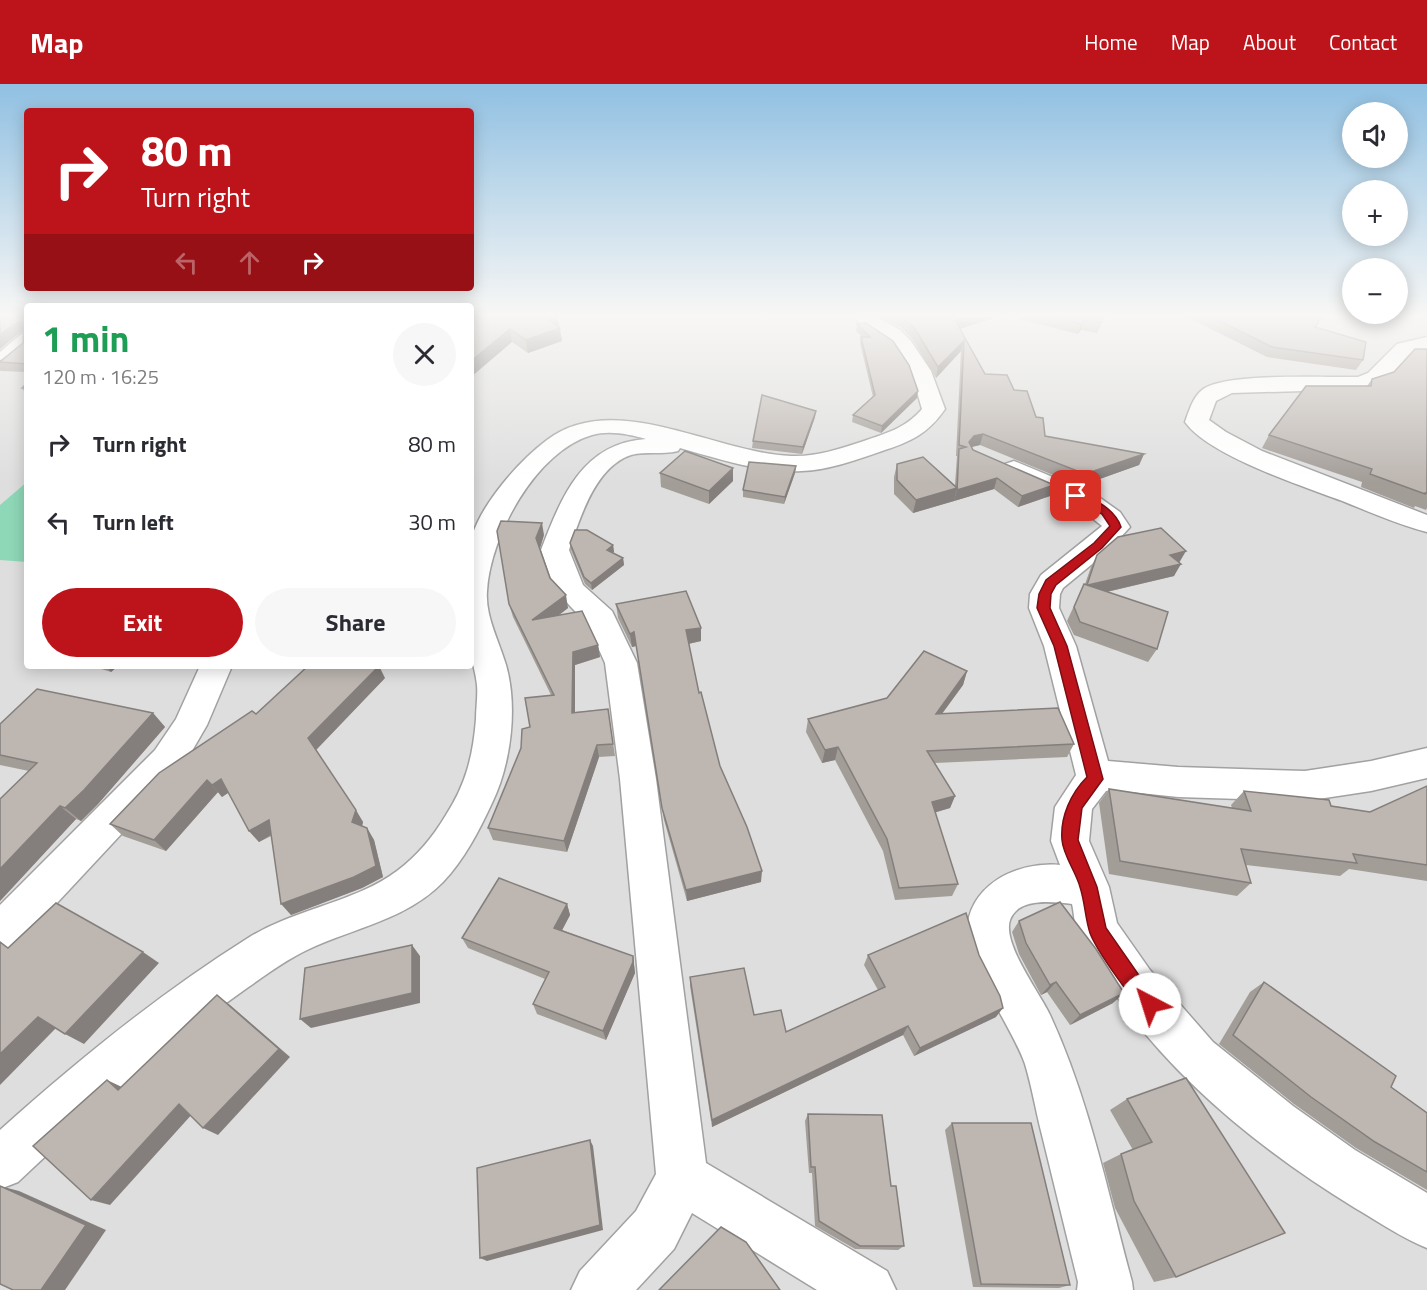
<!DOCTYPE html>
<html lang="en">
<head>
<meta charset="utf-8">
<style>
	:root { --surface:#fff; --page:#f7f7f7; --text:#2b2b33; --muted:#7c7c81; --accent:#bd141c }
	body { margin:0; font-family:"Titillium Web",sans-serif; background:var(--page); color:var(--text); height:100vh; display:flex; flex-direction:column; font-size:22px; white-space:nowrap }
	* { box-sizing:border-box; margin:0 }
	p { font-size:20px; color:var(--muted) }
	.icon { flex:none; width:33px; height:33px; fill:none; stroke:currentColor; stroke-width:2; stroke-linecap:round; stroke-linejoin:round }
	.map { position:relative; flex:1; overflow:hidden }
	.side { position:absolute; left:24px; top:219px; width:450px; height:366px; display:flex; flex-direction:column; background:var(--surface); border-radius:6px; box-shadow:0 3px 15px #0003 }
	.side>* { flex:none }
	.banner { position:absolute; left:24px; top:24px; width:450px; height:183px; border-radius:6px; box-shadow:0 3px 15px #0003; background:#bd141c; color:#fff; overflow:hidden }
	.controls { position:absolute; left:1342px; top:18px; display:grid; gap:12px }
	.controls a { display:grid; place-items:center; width:66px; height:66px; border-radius:50%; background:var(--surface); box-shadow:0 3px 15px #0003; font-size:30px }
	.pin { position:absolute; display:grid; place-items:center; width:51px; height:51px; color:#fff; margin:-26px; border-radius:12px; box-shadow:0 3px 9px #0006 }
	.me { position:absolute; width:66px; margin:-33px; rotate:320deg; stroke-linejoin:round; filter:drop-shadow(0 0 4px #0008) }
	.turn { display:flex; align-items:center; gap:21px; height:126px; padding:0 18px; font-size:27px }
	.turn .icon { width:78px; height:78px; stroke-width:2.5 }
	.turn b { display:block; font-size:42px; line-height:51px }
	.lanes { display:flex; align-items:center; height:57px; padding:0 18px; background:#0003; justify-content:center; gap:30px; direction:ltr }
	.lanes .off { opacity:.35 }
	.round { display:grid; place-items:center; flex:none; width:63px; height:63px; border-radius:32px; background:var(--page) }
	.head { display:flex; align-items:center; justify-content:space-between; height:102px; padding:0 18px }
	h1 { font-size:36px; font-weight:700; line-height:45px; color:#1e9e55 }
	.cta { display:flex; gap:12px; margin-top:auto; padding:12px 18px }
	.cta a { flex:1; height:69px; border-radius:36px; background:var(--accent); color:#fff; font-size:24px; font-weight:700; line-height:69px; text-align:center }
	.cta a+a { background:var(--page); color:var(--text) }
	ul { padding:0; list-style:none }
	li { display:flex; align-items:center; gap:18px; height:78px; padding:0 18px }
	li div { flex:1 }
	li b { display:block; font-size:22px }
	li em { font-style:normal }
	header { display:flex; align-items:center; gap:36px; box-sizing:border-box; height:84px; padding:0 30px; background:var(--accent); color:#fff }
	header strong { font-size:28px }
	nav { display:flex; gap:33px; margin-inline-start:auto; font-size:21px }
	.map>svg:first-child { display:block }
	.residential { fill:#dedede }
	.pitch { fill:#8ed7b7 }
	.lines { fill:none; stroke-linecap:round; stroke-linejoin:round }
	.minor-casing { stroke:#a1a1a1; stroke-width:3 }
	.minor { fill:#fff; fill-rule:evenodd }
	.wall { fill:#a39d98 }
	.shaded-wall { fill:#847f7c }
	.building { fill:#bdb6b1; stroke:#847f7c; stroke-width:1.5 }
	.route { fill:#bd141c; stroke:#7b0d12; stroke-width:1.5 }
</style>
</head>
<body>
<header>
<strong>Map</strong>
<nav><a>Home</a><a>Map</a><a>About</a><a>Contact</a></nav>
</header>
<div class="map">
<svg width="1427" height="1206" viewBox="0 0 1427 1206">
	<rect width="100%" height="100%" fill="#f0ede8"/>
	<!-- residential -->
	<polygon class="residential" points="0,230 27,230 27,582 471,582 471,230 1427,230 1427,1206 0,1206"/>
	<!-- pitch -->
	<polygon class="pitch" points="27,398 27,478 0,476 0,421"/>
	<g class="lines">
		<defs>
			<g id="minor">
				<path d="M 852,230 L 872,230 L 900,246 L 911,257 L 931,287 L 945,325 C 928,350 910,358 882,367 C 856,376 829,386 802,387 C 761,389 719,375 680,364 L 678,367 C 662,371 646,367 631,371 C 595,383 580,434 569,466 L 583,501 L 612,527 L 637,579 L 656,695 L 706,1079 L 887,1187 L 896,1206 L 817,1206 L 692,1129 L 674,1165 L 636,1206 L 571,1206 L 580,1187 L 636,1127 L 656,1090 L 620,695 L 605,579 L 588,541 L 555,506 L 541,466 C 561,414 582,359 646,355 C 629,350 609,346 592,351 C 536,367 490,452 487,507 C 485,532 499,557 506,581 C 518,623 511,680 492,719 C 479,747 464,776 443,798 C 406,836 353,844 307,866 C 286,876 267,890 247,904 C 165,962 91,1029 18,1098 L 0,1105 L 0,1046 C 78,976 159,910 248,854 C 294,825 356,818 397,787 C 417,772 433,753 446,731 C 466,700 473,672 476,635 C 476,624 478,612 477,601 C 476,590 472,579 471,568 C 470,547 471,526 471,506 C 471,490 467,467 472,452 C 483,418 519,377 547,356 C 615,305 714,369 791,372 C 816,373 840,365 864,357 C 887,349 906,344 922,325 C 915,300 908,271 886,255 C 874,246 860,243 852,230 Z"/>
				<polygon points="27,249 27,266 7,283 0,285 0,268 20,251"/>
				<path d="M 1427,253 L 1427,265 L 1411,269 L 1384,299 L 1369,305 L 1232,309 L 1216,317 L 1209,336 L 1226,348 L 1262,367 L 1427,431 L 1427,448 C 1399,441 1372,429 1345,418 C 1305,403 1209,372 1185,338 C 1189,327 1193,313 1202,306 C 1224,288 1326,294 1358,293 L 1368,289 L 1397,260 Z"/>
				<path d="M 1014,377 L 1096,411 L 1120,428 L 1130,443 L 1108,467 L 1063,504 L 1060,510 L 1059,524 L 1076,562 L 1108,677 L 1178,683 L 1305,687 L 1371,677 L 1427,664 L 1427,694 L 1371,707 L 1305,717 L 1178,713 L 1112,706 L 1106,707 L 1092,725 L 1089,757 L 1109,803 L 1117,839 L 1150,886 L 1213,958 L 1293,1022 L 1355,1066 L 1427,1109 L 1427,1164 C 1402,1154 1379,1138 1355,1124 C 1259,1065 1162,987 1102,890 C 1093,877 1082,862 1077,847 C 1074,838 1074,828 1072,820 C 1054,818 1018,813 1010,836 C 1002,860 1040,909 1050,931 C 1089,1015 1108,1109 1132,1198 L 1133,1206 L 1077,1206 L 1078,1198 C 1066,1149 1054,1100 1042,1051 C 1036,1028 1032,1003 1025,980 C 1013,945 968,883 967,851 C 966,802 1016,777 1060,781 L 1051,757 L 1055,723 L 1076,691 L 1044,562 L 1029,524 L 1030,510 L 1041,491 L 1102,442 L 1077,422 L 1005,390 L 1001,385 L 1005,380 Z"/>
				<polygon points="200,582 232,582 207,641 181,686 15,864 0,870 0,821 155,666 176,635"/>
			</g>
		</defs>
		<!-- minor casing -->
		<use href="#minor" class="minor-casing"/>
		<!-- minor -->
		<use href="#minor" class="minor"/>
	</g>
	<!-- wall -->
	<g class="wall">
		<polygon points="0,230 27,230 27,288 1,287 0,285 0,277 2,276 23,259 23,248 19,249 0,265"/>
		<polygon points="471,230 559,243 560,244 562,257 528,269"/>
		<polygon points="875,230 1106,230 1097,249 1081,246 1078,250 1003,231 960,245 985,290 1014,306 1036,333 1045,352 1144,370 1139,381 1080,402 980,361 972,363 973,366 1050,412 1018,423 994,405 954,417 954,416 954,417 913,429 894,410 894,393 897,380 955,401 957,372 956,372 961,267 936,294 913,256 902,244"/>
		<polygon points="1186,230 1324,230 1315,244 1363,276 1356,286 1267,273 1185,232"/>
		<polygon points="866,239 917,314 881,349 852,338 853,331 873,313 860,259 861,253 862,253 856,247 857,240"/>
		<polygon points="1427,265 1427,424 1426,426 1415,422 1414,424 1361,403 1362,398 1262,364 1269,351 1367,302 1372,295 1394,288"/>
		<polygon points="27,299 27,312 22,304"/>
		<polygon points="815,333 802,370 752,364 753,357"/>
		<polygon points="796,382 795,389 784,420 743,413 743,406"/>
		<polygon points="660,389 733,397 709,420 661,403"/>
		<polygon points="544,451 540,464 550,494 568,524 558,532 598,561 600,573 575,581 575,628 608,625 615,672 599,673 567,768 493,756 488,744 530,643 551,611 513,533 509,520"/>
		<polygon points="570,459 613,461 614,468 613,469 623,474 624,481 592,506 585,500 571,466"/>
		<polygon points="1097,471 1179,479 1174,492 1107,508 1157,565 1148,578 1074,551 1067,537 1084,500 1085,500 1091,483"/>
		<polygon points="616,520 701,544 701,557 689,560 699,609 720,682 761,798 687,817 664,736 636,562 632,563 618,534"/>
		<polygon points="92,582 118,582 111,588"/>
		<polygon points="967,587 963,601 942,630 1074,660 1067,673 935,679 955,712 950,724 935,728 958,800 952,812 895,816 883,767 835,676 822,679 806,648 808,635 887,614"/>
		<polygon points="385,594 316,666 363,738 362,742 367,744 374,756 383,793 362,804 291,831 271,752 259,758 249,747 229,708 222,713 218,708 166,767 123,752 110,740 256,630"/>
		<polygon points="153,629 165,643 98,720 81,737 76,735 0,817 0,715 29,687 0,681 0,640"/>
		<polygon points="1427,702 1427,797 1349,785 1340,792 1246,781 1251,799 1237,812 1109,790 1099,719 1109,705 1232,724 1231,721 1244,707 1370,728"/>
		<polygon points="567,820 570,831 562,846 633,872 635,889 606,956 537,930 533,920 545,895 468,864 462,854"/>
		<polygon points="1019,837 1113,919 1070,941 1047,908 1041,911 1019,870 1012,848"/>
		<polygon points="868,871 996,933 914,972 903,951 712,1043 690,902 690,893 754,931 786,948 878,906 864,881"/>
		<polygon points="1264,898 1391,1003 1427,1029 1427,1106 1356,1064 1294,1020 1219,960 1250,908"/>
		<polygon points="1127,1015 1285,1149 1176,1193 1154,1198 1115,1124 1103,1079 1121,1070 1133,1066 1110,1026"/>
		<polygon points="808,1030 891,1102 904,1162 898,1166 855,1165 815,1142 812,1089 809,1089 805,1037"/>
		<polygon points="952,1039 1070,1201 1059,1204 973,1203 945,1046"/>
	</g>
	<!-- shaded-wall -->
	<g class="shaded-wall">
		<polygon points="546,230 557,232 562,257 528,269 526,256"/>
		<polygon points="975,230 1003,230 1003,231 953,247 955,236"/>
		<polygon points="1084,236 1081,246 1078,250 1081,240"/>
		<polygon points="21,238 26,247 19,249 0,265 0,251 13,241"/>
		<polygon points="510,245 512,258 471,293 471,277"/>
		<polygon points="964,257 961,267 936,294 938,283"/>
		<polygon points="918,307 917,314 881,349 882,342"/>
		<polygon points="816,327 815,333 802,370 803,363"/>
		<polygon points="983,350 980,361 971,363 969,358 974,352"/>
		<polygon points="1144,370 1139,381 1080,402 1085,390"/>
		<polygon points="796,382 795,389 784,420 785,413"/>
		<polygon points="733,384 733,397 709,420 709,407"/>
		<polygon points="997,394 994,405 954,417 957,406"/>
		<polygon points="1054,401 1050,412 1018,423 1022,412"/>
		<polygon points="957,404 954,417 913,429 916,416"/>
		<polygon points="542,439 544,451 539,467 536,454"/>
		<polygon points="613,461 614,468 608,472 607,466"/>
		<polygon points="1186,467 1179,479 1170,471"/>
		<polygon points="623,474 624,481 592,506 591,499"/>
		<polygon points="1181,480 1174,492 1080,514 1086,502"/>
		<polygon points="566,511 568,524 535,549 532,536"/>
		<polygon points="701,544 701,557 687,560 686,546"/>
		<polygon points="634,548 636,562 632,563 630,550"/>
		<polygon points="598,561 600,573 575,581 575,641 572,629 573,568"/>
		<polygon points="106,582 118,582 111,588"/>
		<polygon points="379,582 385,594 316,666 308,654"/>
		<polygon points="967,587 963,601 932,643 936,630"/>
		<polygon points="153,629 165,643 98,720 81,737 65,724"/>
		<polygon points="597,661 599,673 567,768 564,757"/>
		<polygon points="838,663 835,676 822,679 825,666"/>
		<polygon points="221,695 231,707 222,713 212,701"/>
		<polygon points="207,696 218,708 166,767 154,756"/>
		<polygon points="955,712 950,724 927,731 932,718"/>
		<polygon points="60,722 76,735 0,817 0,785"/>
		<polygon points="356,726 363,738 360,750 352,738"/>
		<polygon points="269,736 278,747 259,758 249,747"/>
		<polygon points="367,744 374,756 383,793 362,804 291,831 281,820"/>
		<polygon points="762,787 761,798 687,817 686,806"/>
		<polygon points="567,820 570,831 558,854 554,844"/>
		<polygon points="412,861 420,872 420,919 311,944 300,935"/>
		<polygon points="143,868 159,879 84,960 65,950"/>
		<polygon points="633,872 635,889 606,956 603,947"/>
		<polygon points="1056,898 1047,908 1041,911 1050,901"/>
		<polygon points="1124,909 1113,919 1070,941 1080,931"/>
		<polygon points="217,911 230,921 290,973 218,1051 203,1044"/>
		<polygon points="1003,924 996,933 914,972 920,964"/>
		<polygon points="38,933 57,943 0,1001 0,970"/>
		<polygon points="908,942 903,951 712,1043 712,1036"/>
		<polygon points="107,996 124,1004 118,1006"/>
		<polygon points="179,1020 194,1028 110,1121 91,1116"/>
		<polygon points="590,1056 593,1062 603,1146 487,1177 480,1174"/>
		<polygon points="0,1102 19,1107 106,1146 65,1206 41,1206"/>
	</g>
	<!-- building -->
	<g class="building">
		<polygon points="0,230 27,230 27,280 0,278 0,277 2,276 23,259 24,240 21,238 13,241 0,251"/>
		<polygon points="471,230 555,230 557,232 547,235 560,244 526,256 510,245 471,277"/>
		<polygon points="896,230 975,230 955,236 985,290 1007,291 1014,306 1027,307 1036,333 1043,334 1045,352 1144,370 1085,390 983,350 974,352 969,358 973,366 1054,401 1022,412 997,394 957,406 959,365 966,363 959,361 964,257 938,283 915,245 903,234"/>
		<polygon points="1043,230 1105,230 1101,238 1084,236 1081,240"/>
		<polygon points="1206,230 1323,230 1315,243 1366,258 1363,276 1272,263"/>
		<polygon points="866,239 893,257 909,281 918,307 882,342 853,331 875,311 861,253 870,253 857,240"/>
		<polygon points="1415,265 1427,265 1427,409 1425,409 1425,410 1370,390 1372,385 1269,351 1306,302 1371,302 1372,295 1394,288"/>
		<polygon points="27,299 27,304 22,304"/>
		<polygon points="762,311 816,327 803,363 753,357"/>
		<polygon points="685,367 733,384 709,407 660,389"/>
		<polygon points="923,373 957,404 916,416 897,396 897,380"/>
		<polygon points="749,378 796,382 785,413 743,406"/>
		<polygon points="501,437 542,439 536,454 550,494 566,511 532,536 582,527 598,561 573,568 572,629 608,625 613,660 597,661 564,757 488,744 521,664 522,645 530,643 525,614 554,611 509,520 497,447"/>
		<polygon points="1161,444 1186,467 1170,471 1181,480 1088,501 1087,501 1097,471 1118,453"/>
		<polygon points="575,446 587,446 613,461 607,466 623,474 591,499 584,493 570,459"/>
		<polygon points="1084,500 1168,528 1157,565 1080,538 1074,523"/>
		<polygon points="686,507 701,544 686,546 699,609 701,608 720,682 747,743 762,787 686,806 662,724 634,548 630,550 616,520"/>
		<polygon points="924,567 967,587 936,630 1058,624 1074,660 927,667 955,712 932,718 958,800 899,804 887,755 838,663 825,666 808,635 887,614"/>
		<polygon points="308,582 379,582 308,654 356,726 352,738 367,744 376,782 354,793 281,820 269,736 249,747 221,695 212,701 207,696 154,756 110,740 159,689 252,627 256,630"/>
		<polygon points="37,605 153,629 84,706 65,724 60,722 0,785 0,715 37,679 0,671 0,640"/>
		<polygon points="1427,702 1427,781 1353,770 1357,779 1241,765 1251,799 1120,777 1109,705 1251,727 1244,707 1329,716 1331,722 1370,728"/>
		<polygon points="499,794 567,820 554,844 633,872 633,878 603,947 533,920 549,888 462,854"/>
		<polygon points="1060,818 1096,865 1124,909 1080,931 1056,898 1050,901 1026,859 1019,837"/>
		<polygon points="56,819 143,868 65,950 38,933 0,970 0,858 8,864"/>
		<polygon points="966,829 979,871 1000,912 1003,924 920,964 908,942 712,1036 690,893 744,884 754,931 781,926 786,948 885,903 868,871"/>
		<polygon points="412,861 412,909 300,935 305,884"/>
		<polygon points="1264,898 1396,992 1391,1003 1427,1029 1427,1088 1375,1058 1311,1013 1233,951"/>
		<polygon points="217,911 279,965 203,1044 179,1020 91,1116 33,1062 107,996 118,1006"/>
		<polygon points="1186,994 1285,1149 1176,1193 1134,1117 1121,1070 1152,1058 1127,1015"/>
		<polygon points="808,1030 882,1031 891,1102 896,1102 904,1162 860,1162 819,1137 815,1083 811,1083"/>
		<polygon points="952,1039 1031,1039 1070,1201 981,1200"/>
		<polygon points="590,1056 600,1141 480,1174 477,1084"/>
		<polygon points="0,1102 86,1141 41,1206 13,1206 0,1200"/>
		<polygon points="721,1143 746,1158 780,1206 659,1206"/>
	</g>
	<!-- sky -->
	<linearGradient id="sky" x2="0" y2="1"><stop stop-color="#90c0e2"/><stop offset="0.58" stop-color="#f8f7f5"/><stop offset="1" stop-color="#f8f7f5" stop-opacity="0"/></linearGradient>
	<rect width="1427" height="399" fill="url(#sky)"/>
	<!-- route -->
	<path class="route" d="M 1076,409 C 1094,414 1115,425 1121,443 L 1102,464 L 1056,501 L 1051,510 L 1050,524 L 1067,562 L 1103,695 L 1082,724 L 1078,756 L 1097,803 L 1106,844 L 1159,920 L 1156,927 L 1150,930 C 1135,923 1096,865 1090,849 C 1085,834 1085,818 1080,803 C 1076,788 1063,771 1062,756 C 1060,733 1071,709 1087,693 L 1054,562 L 1037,524 L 1039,510 L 1046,496 L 1094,459 L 1110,442 L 1102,430 L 1072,414 L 1070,412 Z"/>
</svg>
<div class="controls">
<a><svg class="icon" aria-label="sound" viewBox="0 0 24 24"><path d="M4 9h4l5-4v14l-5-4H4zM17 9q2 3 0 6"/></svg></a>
<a>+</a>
<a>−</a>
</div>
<div class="pin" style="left:1076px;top:412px;background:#d93025"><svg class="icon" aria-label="arrive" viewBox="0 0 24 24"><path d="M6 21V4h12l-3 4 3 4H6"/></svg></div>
<svg class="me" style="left:1150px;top:920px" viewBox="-20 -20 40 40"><circle r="19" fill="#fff"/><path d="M0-13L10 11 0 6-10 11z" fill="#bd141c"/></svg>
<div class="banner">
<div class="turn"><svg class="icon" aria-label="right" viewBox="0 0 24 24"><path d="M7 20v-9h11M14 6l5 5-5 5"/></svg><div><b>80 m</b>Turn right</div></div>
<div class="lanes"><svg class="icon off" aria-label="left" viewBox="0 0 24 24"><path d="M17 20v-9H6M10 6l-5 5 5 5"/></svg><svg class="icon off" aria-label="ahead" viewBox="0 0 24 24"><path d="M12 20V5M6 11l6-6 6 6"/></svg><svg class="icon" aria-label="right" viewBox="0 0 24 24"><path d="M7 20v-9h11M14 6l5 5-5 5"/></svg></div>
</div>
<section class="side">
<div class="head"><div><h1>1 min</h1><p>120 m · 16:25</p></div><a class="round"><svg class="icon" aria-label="close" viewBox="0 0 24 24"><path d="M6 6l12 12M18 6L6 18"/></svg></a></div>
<ul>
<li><svg class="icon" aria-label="right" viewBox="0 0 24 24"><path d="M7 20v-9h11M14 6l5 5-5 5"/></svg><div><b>Turn right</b></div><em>80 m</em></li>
<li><svg class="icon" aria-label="left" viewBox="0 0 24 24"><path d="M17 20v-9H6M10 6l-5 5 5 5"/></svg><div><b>Turn left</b></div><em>30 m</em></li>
</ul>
<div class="cta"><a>Exit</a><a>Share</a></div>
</section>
</div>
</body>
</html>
